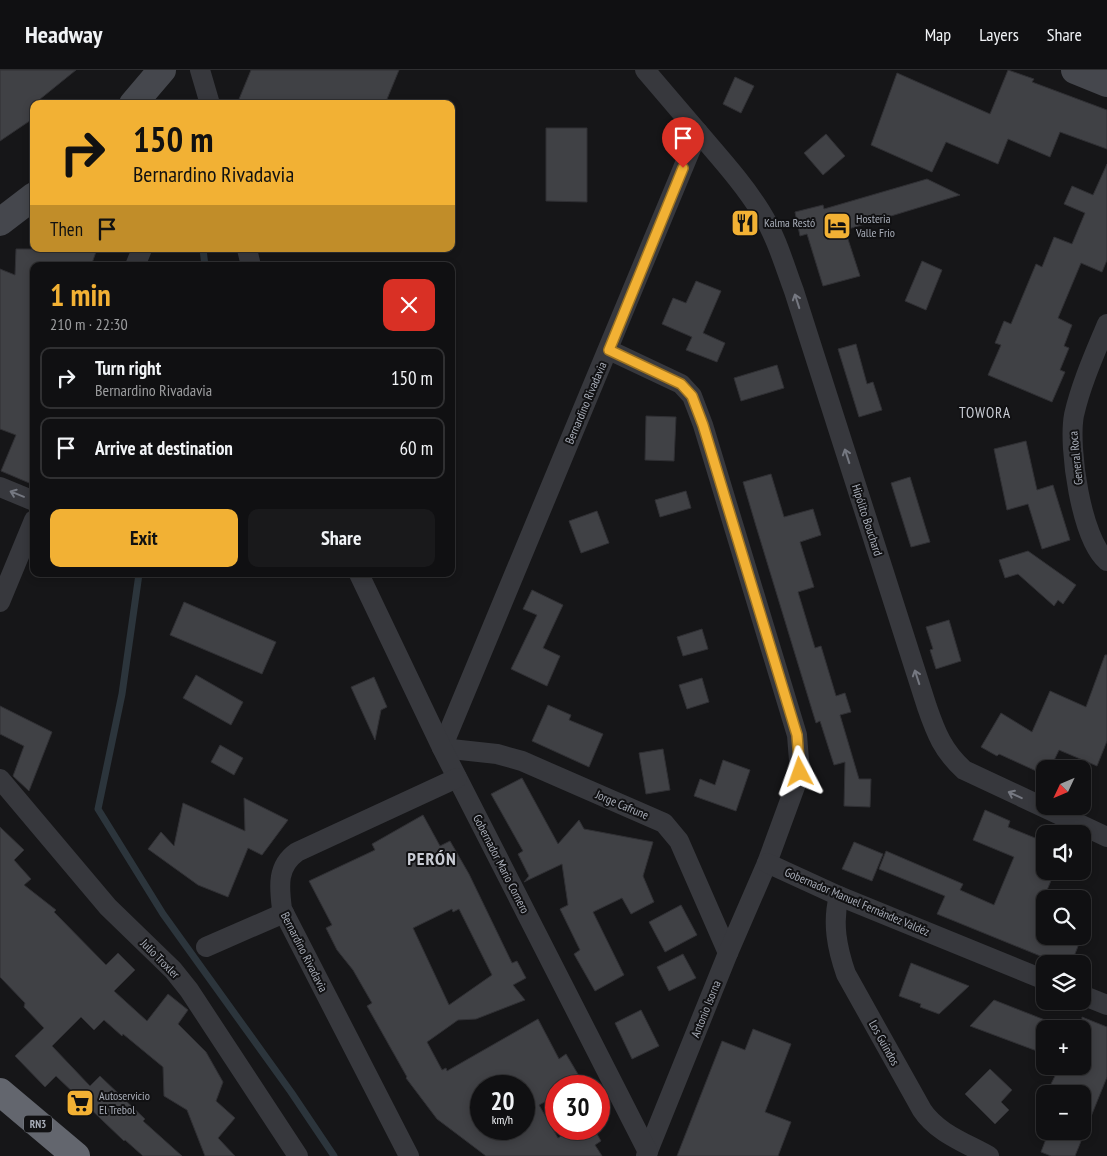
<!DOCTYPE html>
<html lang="en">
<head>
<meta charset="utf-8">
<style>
	:root { --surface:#101012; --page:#19191b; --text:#f1f3f6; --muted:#9c9d9f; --line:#303032; --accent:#f2b134 }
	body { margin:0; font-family:"PT Sans Narrow",sans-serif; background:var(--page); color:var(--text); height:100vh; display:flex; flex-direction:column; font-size:19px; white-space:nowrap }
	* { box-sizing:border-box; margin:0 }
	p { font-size:16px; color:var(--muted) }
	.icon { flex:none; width:28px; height:28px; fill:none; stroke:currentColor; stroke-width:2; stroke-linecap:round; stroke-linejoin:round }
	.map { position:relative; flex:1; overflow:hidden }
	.details { position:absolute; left:30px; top:192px; width:425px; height:315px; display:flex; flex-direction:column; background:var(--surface); border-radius:10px; box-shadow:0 2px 8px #0003,0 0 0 1px var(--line) }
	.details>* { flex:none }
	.guide { position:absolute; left:30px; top:30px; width:425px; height:152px; border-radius:10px; box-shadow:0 2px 8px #0003,0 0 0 1px var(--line); background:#f2b134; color:#111; overflow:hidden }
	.needle { width:32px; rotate:226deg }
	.fabs { position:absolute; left:1036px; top:690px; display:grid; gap:10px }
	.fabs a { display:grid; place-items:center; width:55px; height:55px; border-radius:10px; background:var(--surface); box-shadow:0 2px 8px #0003,0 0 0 1px var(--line); font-size:25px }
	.speed { position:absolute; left:470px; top:1005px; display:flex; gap:10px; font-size:25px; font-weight:700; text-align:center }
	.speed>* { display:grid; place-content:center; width:65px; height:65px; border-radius:50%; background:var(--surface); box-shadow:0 2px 8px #0003,0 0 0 1px var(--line); line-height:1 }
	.speed small { font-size:12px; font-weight:400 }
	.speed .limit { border:8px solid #d22; background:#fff; color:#111 }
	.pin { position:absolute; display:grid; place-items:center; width:42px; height:42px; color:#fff; margin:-51px -21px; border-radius:50% 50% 50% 0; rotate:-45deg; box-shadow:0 0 5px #0007 }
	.pin .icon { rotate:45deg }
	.me { position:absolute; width:55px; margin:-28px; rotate:356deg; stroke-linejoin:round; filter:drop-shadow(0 0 4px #0008) }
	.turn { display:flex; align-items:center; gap:18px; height:105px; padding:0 20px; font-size:22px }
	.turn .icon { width:65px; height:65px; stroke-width:2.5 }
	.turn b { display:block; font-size:35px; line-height:42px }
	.then { display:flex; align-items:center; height:48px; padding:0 20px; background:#0003; gap:10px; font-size:19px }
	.round { display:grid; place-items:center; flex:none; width:52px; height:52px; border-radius:10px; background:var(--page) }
	.overview { display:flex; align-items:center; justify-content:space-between; height:85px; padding:0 20px }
	h1 { font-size:30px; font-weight:700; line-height:38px; color:var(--accent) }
	.cta { display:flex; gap:10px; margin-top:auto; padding:10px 20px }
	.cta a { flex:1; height:58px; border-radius:10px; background:var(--accent); color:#111; font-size:20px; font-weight:700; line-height:58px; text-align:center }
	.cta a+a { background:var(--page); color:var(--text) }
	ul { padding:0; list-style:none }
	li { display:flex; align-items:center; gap:15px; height:62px; margin:0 10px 8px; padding:0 10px; border:2px solid var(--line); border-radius:10px }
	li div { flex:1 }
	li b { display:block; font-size:19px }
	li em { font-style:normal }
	header { display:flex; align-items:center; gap:30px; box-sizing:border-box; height:70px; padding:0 25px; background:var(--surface); border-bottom:1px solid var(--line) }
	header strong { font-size:24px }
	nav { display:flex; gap:28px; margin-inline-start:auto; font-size:18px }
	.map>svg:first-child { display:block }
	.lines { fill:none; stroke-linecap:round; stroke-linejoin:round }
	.stream { stroke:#2c353c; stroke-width:7 }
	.building { fill:#404145; stroke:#303034; fill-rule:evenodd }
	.street { stroke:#37383d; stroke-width:20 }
	.secondary { stroke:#45474d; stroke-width:28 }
	.highway { stroke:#63666e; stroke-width:28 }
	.oneway { stroke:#757881 }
	.route-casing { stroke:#9d7322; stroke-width:12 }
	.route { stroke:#f2b134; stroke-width:9 }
	.labels { text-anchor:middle; stroke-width:4; stroke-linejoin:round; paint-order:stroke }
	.shield { fill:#111113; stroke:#7b7e86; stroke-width:1 }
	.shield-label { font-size:11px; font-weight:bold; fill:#a8adb8 }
	.poi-label { font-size:12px; fill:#a8adb8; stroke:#111113; text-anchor:start }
	.street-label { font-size:12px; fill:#a8adb8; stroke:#111113 }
	.quarter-label { font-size:15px; letter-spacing:1px; fill:#c9ccd4; stroke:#111113 }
	.district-label { font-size:18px; font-weight:bold; letter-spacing:1px; fill:#c9ccd4; stroke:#111113 }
</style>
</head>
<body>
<header>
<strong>Headway</strong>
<nav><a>Map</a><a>Layers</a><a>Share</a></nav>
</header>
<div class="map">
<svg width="1107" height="1086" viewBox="0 0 1107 1086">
	<rect width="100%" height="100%" fill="#161618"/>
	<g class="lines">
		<!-- stream -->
		<g class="stream">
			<polyline points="203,179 205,196"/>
			<polyline points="139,504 122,624 98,739 163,844 291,1022 334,1086"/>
		</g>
	</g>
	<!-- building -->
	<g class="building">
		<polygon points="0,0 76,0 34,34 34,48 0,71"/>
		<polygon points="251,0 399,0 385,34 237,34"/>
		<polygon points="1008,0 1034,9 1032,12 1107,40 1107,79 1060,62 1050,87 1008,69 998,94 946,72 932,102 871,75 897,3 990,44"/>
		<polygon points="735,7 754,16 741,43 723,34"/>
		<polygon points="546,58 587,58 587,132 546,131"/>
		<polygon points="826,64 845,86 823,105 804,83"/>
		<polygon points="1107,94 1107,190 1102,202 1081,193 1058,248 1072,255 1064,276 1069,278 1060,300 1065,302 1052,332 988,305 1001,275 995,273 1004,251 1011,254 1036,194 1042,197 1054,167 1072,174 1085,143 1064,134 1072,116 1093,125"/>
		<polygon points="927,109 960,125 845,160 860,206 823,216 807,164 800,166 795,142 823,135 824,139"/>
		<polygon points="16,179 97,179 91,196 34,196 34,415 1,401 16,365 0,359 0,199 15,205"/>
		<polygon points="922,191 942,200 926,240 905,231"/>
		<polygon points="696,211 721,221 703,263 725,273 717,292 686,280 692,267 662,254 673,228 686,233"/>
		<polygon points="856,274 867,314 873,312 882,340 859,347 838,279"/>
		<polygon points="777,295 784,318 741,331 734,308"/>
		<polygon points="646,346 676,347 674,391 645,390"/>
		<polygon points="1026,371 1037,420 1053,415 1070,470 1042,479 1028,434 1007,440 994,379"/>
		<polygon points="771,404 784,447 813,439 821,465 800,472 814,517 798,522 815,578 821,576 836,626 845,623 851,642 840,645 859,709 871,709 870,737 844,736 845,692 834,695 820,651 816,653 756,456 743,412"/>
		<polygon points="910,407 930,472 911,477 891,413"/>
		<polygon points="686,421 691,438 660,447 655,430"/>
		<polygon points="597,441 609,473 581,483 569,451"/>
		<polygon points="1028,481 1076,515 1063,534 1058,530 1054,536 1018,504 1005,508 999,490"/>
		<polygon points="532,520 563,535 543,578 560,586 547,616 511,599 537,545 523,539"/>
		<polygon points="184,532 276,572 262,604 170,565"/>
		<polygon points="949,550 961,591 936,599 930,580 933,579 926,557"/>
		<polygon points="702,559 708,579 683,586 677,567"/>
		<polygon points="1105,585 1107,585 1107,671 1097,696 1059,680 1050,699 1045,699 1045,705 999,684 997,686 981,677 1001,643 1032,662 1050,621 1086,637"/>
		<polygon points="196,605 243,632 231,655 183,628"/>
		<polygon points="374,607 387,637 381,640 375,670 351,617"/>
		<polygon points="702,608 709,632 687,639 679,615"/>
		<polygon points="548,635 571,645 569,650 603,664 589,697 532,671"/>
		<polygon points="0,636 52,662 29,721 13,706 24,676 0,664"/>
		<polygon points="220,675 243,688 234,705 211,692"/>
		<polygon points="663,679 670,720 646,724 639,683"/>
		<polygon points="723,690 750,700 736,741 694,726 700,709 715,715"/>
		<polygon points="522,708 558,774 579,750 584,759 653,772 643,806 654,832 631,844 622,828 593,842 624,905 595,921 574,884 580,880 560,839 568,835 562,794 524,812 529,806 518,784 523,781 491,724"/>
		<polygon points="244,728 288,750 262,785 248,778 228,827 198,815 148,779 161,762 174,776 183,733 245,761"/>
		<polygon points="985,740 1010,751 1008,757 1045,772 1045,801 1055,801 1037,844 1044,847 1037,866 1082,866 1071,894 1060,894 937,844 945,826 879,799 886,781 963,814 960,820 994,835 1014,787 973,770"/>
		<path d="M 423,745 L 440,776 L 450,771 L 469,804 L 512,893 L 517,891 L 526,908 L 513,915 L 525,930 L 476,949 L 458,950 L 427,972 L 442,1000 L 446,998 L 447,1001 L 538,949 L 559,989 L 566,984 L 585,1016 L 556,1016 L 556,1026 L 539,1035 L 558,1068 L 573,1059 L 594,1059 L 601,1071 L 595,1075 L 602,1086 L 486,1086 L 437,1049 L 406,1008 L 407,1007 L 367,936 L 372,933 L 353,900 L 337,880 L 326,858 L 332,855 L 309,811 L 375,780 L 372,774 ZM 452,839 L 453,842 L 459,839 L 492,905 L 449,935 L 413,858 ZM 481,1016 L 524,1016 L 524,1059 L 481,1059 Z"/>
		<polygon points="0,757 24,780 14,790 31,809 24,815 56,840 54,842 106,895 118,883 135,900 114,921 147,951 168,924 188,940 178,954 206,982 223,1012 216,1031 235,1048 218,1068 235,1086 205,1086 187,1040 164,1026 163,997 123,964 122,966 104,950 94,960 81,947 52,976 90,1016 100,1006 145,1049 143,1051 182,1086 143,1086 125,1070 124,1071 56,1006 45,1017 15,986 44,958 24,937 25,933 0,907"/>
		<polygon points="854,772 883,784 872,811 842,799"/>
		<polygon points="681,835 697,865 665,882 649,852"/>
		<polygon points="683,884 696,908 669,921 657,897"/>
		<polygon points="911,893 969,916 939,944 920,937 921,934 899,926"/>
		<polygon points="994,930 1045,950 1045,984 970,956"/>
		<polygon points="641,940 659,976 632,989 615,953"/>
		<polygon points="1082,947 1107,957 1107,1007 1075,1086 1051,1086 1041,1082 1049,1061 1082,1061 1082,1024 1057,1024 1060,1017 1051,1014 1060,996 1082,996"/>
		<polygon points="753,959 791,974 765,1042 791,1052 778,1086 677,1086 722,971 745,980"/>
		<polygon points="990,999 1012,1020 1001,1032 1009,1040 995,1054 965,1024"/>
	</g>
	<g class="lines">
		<!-- street -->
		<g class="street">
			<polyline points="200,0 210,34"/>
			<polyline points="645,0 698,62 442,678 497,684 522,691 664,753 679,771 728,883"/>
			<path d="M 698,62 C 720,88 743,113 761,142 C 776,166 784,194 794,221 L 927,637 C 936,663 943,681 964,700 L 1107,767"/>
			<polyline points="247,179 251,196"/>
			<polyline points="135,196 142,179"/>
			<path d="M 1107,254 C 1095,283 1081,314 1074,345 C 1068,377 1081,469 1107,491"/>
			<polyline points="609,280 681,314 692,326 703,355 797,665 800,703 767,793 728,883 646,1086"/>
			<polyline points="0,417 34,431"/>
			<polyline points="359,504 442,678 648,1082"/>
			<polyline points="0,532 34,450"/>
			<polyline points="0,709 108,837 173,900 189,920 298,1086"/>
			<polyline points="767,793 839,826 1045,910"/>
			<path d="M 839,826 C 832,853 837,878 846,904 L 922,1040 C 937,1063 966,1073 989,1086"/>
			<polyline points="206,877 284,843"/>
			<polyline points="1082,925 1107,935"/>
			<path d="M 409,1086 L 282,839 C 279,816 277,796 297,782 L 457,708"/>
		</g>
		<!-- secondary -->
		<g class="secondary">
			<polyline points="1075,0 1107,13"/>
			<polyline points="133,34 162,0"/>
			<polyline points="0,152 34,126"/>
		</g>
		<!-- highway -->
		<polyline class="highway" points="0,1022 76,1086"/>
	</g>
	<!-- one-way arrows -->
	<defs><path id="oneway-shaft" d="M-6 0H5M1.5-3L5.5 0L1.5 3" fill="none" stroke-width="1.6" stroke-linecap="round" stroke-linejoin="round" transform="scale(1.25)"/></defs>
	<g class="oneway">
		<use href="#oneway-shaft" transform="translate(797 231) rotate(-108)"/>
		<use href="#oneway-shaft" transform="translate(847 386) rotate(-108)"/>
		<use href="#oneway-shaft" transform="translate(17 424) rotate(-158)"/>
		<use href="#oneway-shaft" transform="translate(917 607) rotate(-108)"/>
		<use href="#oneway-shaft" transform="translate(1015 725) rotate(-155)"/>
	</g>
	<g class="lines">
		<defs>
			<polyline id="route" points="683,98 609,280 681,314 692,326 703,355 797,665 800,702"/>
		</defs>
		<!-- route casing -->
		<use href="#route" class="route-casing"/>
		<!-- route -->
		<use href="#route" class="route"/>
	</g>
	<!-- icons -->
	<defs>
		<symbol id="restaurant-square" viewBox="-11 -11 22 22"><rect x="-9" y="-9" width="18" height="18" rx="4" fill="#f2b134" stroke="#111113"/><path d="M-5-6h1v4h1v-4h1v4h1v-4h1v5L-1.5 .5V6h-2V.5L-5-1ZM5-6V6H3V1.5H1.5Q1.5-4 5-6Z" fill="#111"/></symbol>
		<symbol id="hotel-square" viewBox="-11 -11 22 22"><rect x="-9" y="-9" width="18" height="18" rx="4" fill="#f2b134" stroke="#111113"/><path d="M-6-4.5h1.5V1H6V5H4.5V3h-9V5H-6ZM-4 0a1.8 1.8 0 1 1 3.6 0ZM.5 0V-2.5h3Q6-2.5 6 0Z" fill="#111"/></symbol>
		<symbol id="supermarket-square" viewBox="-11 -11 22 22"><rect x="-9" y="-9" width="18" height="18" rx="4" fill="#f2b134" stroke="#111113"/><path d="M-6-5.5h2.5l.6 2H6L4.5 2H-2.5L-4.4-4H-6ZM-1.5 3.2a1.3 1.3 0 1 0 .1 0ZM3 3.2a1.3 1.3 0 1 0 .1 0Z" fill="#111"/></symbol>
	</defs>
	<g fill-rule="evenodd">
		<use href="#restaurant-square" x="729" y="137" width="32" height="32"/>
		<use href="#hotel-square" x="821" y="140" width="32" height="32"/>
		<use href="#supermarket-square" x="64" y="1017" width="32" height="32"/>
	</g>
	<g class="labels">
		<!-- shield labels -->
		<rect class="shield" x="24" y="1045.5" width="28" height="17" rx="4"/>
		<g class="shield-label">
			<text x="38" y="1058">RN3</text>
		</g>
		<!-- poi labels -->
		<g class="poi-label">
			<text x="856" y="153">Hosteria<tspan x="856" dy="14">Valle Frio</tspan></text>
			<text x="764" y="157">Kalma Restó</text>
			<text x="99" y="1030">Autoservicio<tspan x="99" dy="14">El Trebol</tspan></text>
		</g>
		<!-- street labels -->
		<g class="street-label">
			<text transform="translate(586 333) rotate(-67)" y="4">Bernardino Rivadavia</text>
			<text transform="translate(1076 388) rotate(-96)" y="4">General Roca</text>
			<text transform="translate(867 450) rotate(72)" y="4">Hipólito Bouchard</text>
			<text transform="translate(622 735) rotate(23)" y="4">Jorge Cafrune</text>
			<text transform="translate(501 794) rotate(63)" y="4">Gobernador Mario Cornero</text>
			<text transform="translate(857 832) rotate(23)" y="4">Gobernador Manuel Fernández Valdéz</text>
			<text transform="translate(304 882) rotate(63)" y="4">Bernardino Rivadavia</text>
			<text transform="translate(160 889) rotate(45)" y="4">Julio Troxler</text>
			<text transform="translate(706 939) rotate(-68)" y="4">Antonio Isorna</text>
			<text transform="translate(884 973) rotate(61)" y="4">Los Guindos</text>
		</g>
		<!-- quarter labels -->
		<g class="quarter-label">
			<text x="985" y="348">TOWORA</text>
		</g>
		<!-- district labels -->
		<g class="district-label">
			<text x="432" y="795">PERÓN</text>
		</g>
	</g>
</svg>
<div class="fabs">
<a><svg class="needle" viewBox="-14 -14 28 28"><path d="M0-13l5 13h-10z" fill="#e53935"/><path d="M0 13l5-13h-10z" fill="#9c9d9f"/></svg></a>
<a><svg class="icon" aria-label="sound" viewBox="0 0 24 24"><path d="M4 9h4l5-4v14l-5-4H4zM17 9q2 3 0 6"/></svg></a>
<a><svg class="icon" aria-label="search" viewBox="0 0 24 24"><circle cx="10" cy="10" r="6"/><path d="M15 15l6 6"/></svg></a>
<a><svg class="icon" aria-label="layers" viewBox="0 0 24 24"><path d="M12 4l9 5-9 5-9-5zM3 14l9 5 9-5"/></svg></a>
<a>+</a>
<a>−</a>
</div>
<div class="speed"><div>20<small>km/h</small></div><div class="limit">30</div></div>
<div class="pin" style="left:683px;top:98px;background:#d93025"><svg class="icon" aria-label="arrive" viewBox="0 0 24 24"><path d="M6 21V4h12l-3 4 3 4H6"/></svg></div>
<svg class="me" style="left:800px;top:702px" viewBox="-20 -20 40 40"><path d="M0-17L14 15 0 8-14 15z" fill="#f2b134" stroke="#fff" stroke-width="4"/></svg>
<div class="guide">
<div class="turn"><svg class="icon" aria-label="right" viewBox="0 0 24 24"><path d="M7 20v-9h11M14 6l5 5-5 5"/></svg><div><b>150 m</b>Bernardino Rivadavia</div></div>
<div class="then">Then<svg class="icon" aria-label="arrive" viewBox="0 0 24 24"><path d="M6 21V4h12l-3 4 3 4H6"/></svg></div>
</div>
<section class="details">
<div class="overview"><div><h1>1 min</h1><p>210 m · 22:30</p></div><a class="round" style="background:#d93025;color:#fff"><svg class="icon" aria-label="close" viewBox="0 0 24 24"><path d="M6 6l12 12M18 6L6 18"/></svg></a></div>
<ul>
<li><svg class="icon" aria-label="right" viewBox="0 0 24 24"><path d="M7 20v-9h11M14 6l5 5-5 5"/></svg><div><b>Turn right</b><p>Bernardino Rivadavia</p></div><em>150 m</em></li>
<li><svg class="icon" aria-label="arrive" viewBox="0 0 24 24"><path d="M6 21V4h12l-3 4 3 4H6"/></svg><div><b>Arrive at destination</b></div><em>60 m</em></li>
</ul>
<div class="cta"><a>Exit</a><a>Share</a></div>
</section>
</div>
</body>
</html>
